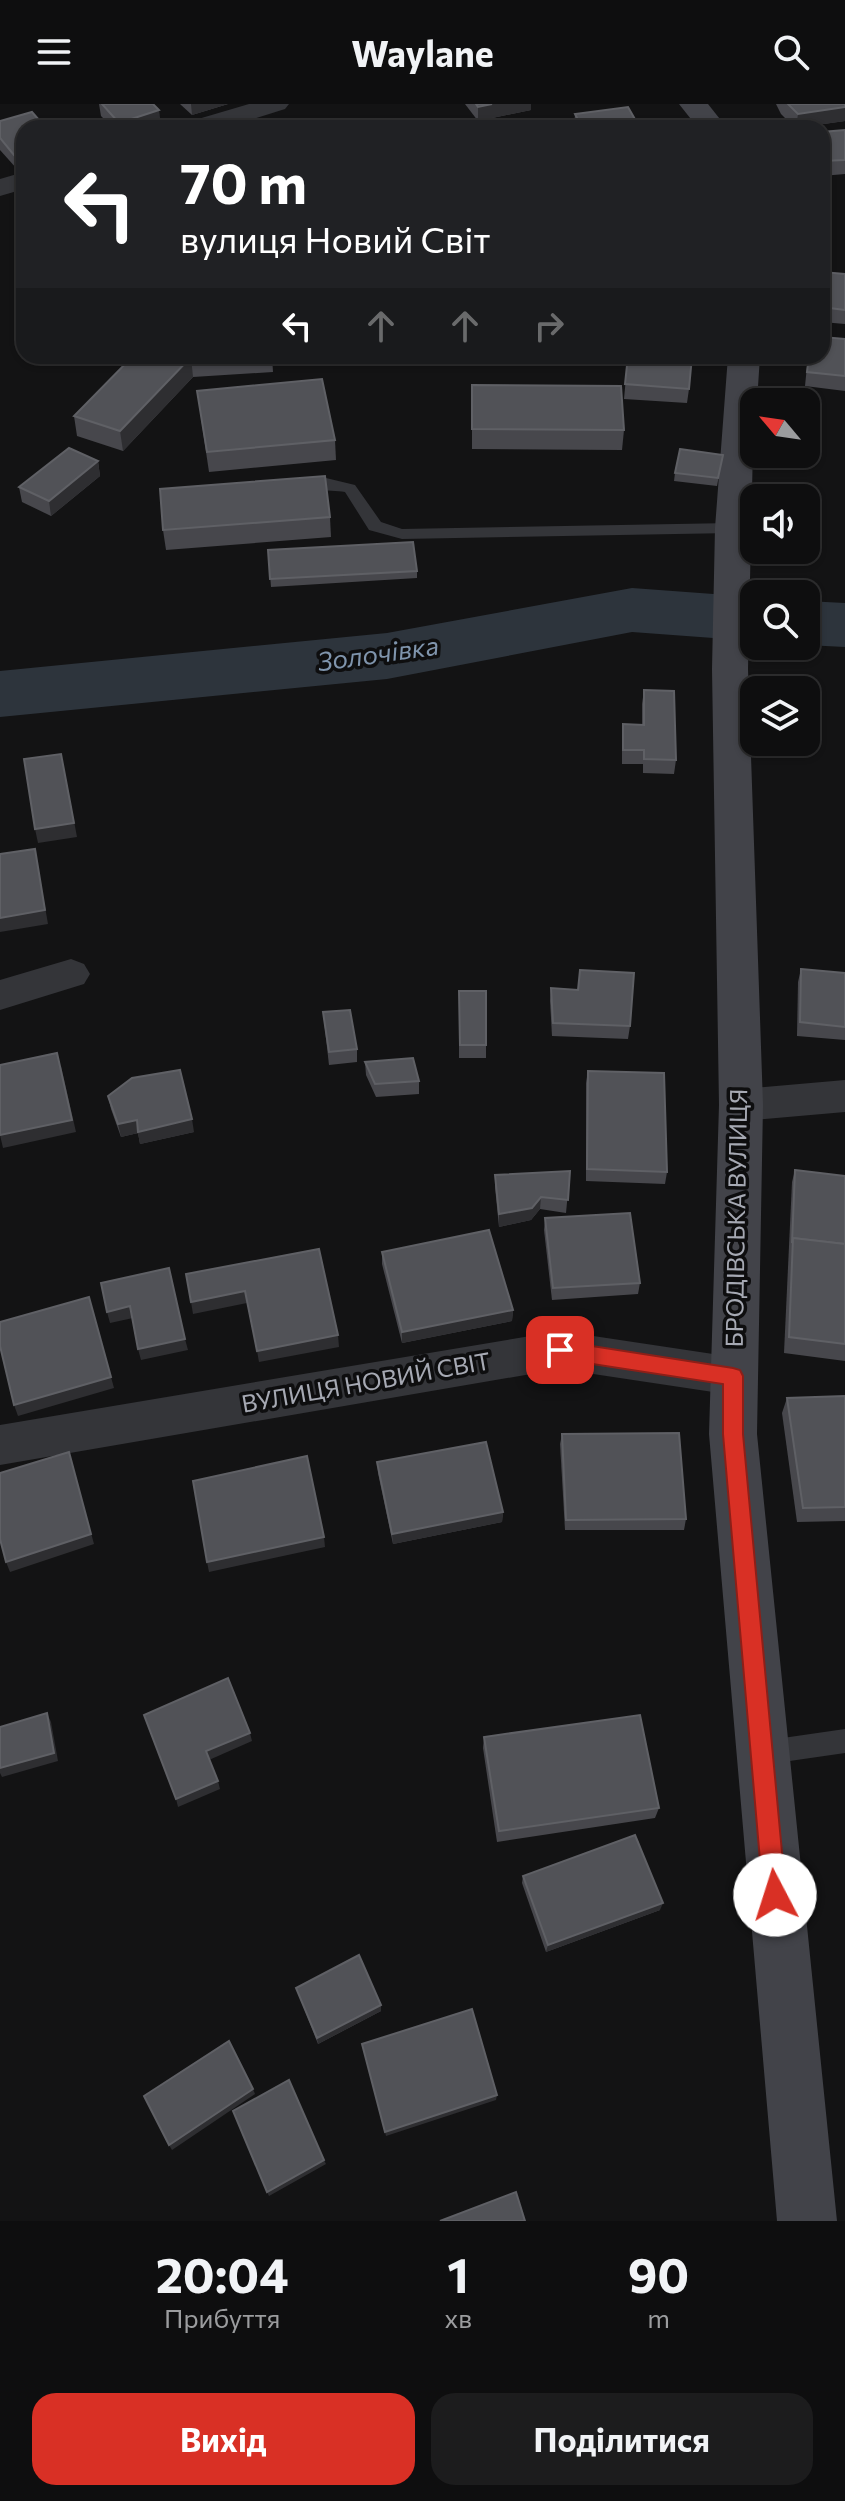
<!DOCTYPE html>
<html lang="uk">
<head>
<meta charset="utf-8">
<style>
	:root { --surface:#0e0e0f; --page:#1c1c1d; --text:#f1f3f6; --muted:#9b9c9e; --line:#2e2e2f; --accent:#d93025 }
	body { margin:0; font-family:Commissioner,sans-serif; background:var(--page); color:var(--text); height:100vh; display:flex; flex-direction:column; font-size:30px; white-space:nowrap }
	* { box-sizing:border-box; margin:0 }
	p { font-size:26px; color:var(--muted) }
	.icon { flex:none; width:44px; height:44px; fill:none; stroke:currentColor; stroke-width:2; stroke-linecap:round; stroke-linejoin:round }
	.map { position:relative; height:2117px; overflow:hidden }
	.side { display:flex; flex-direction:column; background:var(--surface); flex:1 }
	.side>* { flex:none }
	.top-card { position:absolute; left:16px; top:16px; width:814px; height:244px; border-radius:24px; box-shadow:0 2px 6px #0004,0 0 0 2px var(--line); background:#202124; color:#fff; overflow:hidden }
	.needle { width:52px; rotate:299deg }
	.controls { position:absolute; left:740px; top:284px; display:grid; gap:16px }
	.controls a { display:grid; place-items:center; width:80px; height:80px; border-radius:16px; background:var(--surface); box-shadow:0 2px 6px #0004,0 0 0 2px var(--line); font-size:40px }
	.pin { position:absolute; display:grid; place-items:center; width:68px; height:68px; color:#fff; margin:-34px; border-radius:16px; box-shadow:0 4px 12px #0006 }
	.me { position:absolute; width:88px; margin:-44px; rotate:355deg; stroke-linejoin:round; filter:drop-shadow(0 0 6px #0008) }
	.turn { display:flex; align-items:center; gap:28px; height:168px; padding:0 32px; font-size:36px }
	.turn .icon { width:104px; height:104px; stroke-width:2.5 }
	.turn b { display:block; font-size:56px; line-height:68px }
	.lanes { display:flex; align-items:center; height:76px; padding:0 32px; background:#0003; justify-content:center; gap:40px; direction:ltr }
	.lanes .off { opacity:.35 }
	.eta { display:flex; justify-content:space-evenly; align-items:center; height:136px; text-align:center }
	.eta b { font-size:48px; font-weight:700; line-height:56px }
	.action { display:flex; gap:16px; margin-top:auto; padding:16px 32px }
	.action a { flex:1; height:92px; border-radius:24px; background:var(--accent); color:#fff; font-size:32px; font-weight:700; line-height:92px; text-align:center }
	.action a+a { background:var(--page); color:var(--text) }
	header { display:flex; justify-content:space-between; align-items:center; height:104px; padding:0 32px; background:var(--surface); font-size:36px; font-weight:700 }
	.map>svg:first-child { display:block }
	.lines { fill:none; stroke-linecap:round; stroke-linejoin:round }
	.river { fill:#2d343c; fill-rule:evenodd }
	.lane { fill:#343539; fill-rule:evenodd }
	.street { fill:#343539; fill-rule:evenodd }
	.secondary { fill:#424349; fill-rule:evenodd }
	.wall { fill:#47474c }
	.shaded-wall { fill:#2e2e31 }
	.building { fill:#515257; stroke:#5f6065; stroke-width:2 }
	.route { fill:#d93025; stroke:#8d1f18; stroke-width:2 }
	.labels { text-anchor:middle; stroke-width:7; stroke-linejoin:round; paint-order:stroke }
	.street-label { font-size:24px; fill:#a6a9b3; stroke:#0e0e0f }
	.water-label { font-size:26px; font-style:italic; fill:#7f94ac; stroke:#0e0e0f }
</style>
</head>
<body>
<header><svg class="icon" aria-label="menu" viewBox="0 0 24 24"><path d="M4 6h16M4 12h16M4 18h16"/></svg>Waylane<svg class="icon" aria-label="search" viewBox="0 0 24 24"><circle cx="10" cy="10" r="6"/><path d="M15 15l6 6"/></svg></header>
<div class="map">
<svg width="845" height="2117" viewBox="0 0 845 2117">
	<rect width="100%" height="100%" fill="#131314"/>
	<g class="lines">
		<!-- river -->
		<g class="river">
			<polygon points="632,484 754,493 754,537 632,528 387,575 0,613 0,567 387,529"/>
			<polygon points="806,497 845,499 845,543 806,541"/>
		</g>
		<!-- lane -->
		<g class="lane">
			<path d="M 326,374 L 355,381 L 381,418 L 402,425 L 732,419 L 740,424 L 732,429 L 402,435 L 369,426 L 345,388 C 330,385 300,389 290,381 L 298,376 Z"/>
			<polygon points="845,1625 845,1649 762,1661 754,1657 750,1649 754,1641 762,1637"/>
		</g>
		<!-- street -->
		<g class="street">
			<polygon points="249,0 289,0 285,5 224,24 184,24 188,18"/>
			<polygon points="24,68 24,85 0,92 0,75"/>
			<polygon points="71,855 84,860 90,870 84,880 0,906 0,876"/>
			<polygon points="845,976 845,1008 741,1017 727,1012 721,1001 727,990 741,985"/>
			<polygon points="560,1227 733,1253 748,1259 754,1272 748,1285 733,1291 560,1265 0,1361 0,1321"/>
		</g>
		<!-- secondary -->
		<g class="secondary">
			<polygon points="679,0 708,0 727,24 698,24"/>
			<polygon points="728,252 760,252 757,298 754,298 748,565 763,1001 757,1330 837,2117 777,2117 709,1330 719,1001 712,565 715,424"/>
		</g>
	</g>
	<!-- wall -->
	<g class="wall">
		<polygon points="99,0 153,0 159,6 160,21 150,24 113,24 101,12"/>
		<polygon points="180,0 228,0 192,11"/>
		<polygon points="465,0 531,0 531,6 478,17"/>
		<polygon points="776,0 845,0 845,17 795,24 781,10"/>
		<polygon points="575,10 640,24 574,24"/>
		<polygon points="0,17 24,24 24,63 17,65 0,46"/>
		<polygon points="845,26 845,70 822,72 822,28"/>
		<polygon points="822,168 845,170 845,220 822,218"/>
		<polygon points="845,235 845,287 805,282 808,252 822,252"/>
		<polygon points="133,252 272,252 273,268 193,273 123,347 77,332 74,312"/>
		<polygon points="628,252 689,285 687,299 624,295"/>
		<polygon points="472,281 624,326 622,346 472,345"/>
		<polygon points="197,287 335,336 336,356 209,368"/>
		<polygon points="723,351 717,382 674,377 675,369"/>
		<polygon points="98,357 100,372 51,412 22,398 19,383"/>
		<polygon points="330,413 331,433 166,446 163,426"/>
		<polygon points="268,446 417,467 417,474 271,483"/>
		<polygon points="644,586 676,656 674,670 643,669 643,660 622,660 622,634 623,620 642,621 642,600"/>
		<polygon points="801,865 845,869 845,936 797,932 798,878"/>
		<polygon points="551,884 630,922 628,935 552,932 550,897"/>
		<polygon points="459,887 486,941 486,954 459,954"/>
		<polygon points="323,908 357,945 357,958 329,961"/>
		<polygon points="365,958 419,977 419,990 376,993 366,971"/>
		<polygon points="588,967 667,1068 665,1080 586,1077 586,979"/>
		<polygon points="108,992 194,1028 140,1040 138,1029 121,1033 111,1005"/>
		<polygon points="795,1066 845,1072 845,1257 784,1249 792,1078"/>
		<polygon points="570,1067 566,1109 540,1105 531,1116 499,1123 495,1083 495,1071"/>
		<polygon points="545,1114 640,1179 638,1190 552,1196 544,1126"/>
		<polygon points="382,1148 513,1206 512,1217 402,1239 382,1160"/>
		<polygon points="845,1292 845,1417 797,1418 782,1309 787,1294"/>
		<polygon points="562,1330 686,1415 684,1426 565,1426 560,1340"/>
		<polygon points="377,1358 503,1408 502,1418 393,1440 378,1369"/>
		<polygon points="484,1633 659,1704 655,1714 497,1738 483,1644"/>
		<polygon points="523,1772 660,1806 546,1848 522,1779"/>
		<polygon points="296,1884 381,1901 381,1907 318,1940"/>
	</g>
	<!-- shaded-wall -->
	<g class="shaded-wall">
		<polygon points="191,0 228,0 192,11"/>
		<polygon points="492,0 531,0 531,6 478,17 478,3"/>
		<polygon points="845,3 845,17 796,24 798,10"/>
		<polygon points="159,6 160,21 150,24 120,24 119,19"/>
		<polygon points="24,48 24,63 17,65 14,51"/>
		<polygon points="191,253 193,273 123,347 120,327"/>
		<polygon points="98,357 100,372 51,412 49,397"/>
		<polygon points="64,664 77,733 38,739 35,725"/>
		<polygon points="35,745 48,820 0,828 0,814"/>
		<polygon points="61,962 76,1028 3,1044 0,1031"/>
		<polygon points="192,1015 194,1028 140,1040 138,1029 121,1033 118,1020 137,1016"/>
		<polygon points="541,1093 540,1105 531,1116 499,1123 499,1110"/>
		<polygon points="245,1187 247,1199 193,1210 191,1198"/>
		<polygon points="130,1202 133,1214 110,1219 107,1208"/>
		<polygon points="513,1206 512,1217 402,1239 402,1228"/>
		<polygon points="338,1231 339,1243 259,1258 257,1247"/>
		<polygon points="185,1235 188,1246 141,1256 138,1245"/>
		<polygon points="111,1273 114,1284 18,1312 14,1301"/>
		<polygon points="69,1348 94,1440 10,1468 6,1458"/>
		<polygon points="503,1408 502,1418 393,1440 392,1430"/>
		<polygon points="324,1433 325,1443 209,1468 207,1458"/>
		<polygon points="47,1609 51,1618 58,1657 2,1673 0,1669 0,1664"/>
		<polygon points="250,1629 252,1637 209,1656 206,1647"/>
		<polygon points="218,1677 220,1685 178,1703 176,1695"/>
		<polygon points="663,1799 660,1806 546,1848 548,1841"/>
		<polygon points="381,1901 381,1907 318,1940 317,1934"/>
		<polygon points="253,1985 255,1990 172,2046 169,2041"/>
		<polygon points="497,1991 496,1996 386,2032 385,2028"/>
		<polygon points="324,2056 326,2060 269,2092 267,2088"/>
	</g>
	<!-- building -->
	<g class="building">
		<polygon points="102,0 153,0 159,6 119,19"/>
		<polygon points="476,0 492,0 478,3"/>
		<polygon points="788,0 845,0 845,3 798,10"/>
		<polygon points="628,3 640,24 582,24 575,10"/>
		<polygon points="32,8 46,24 24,24 24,48 14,51 0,34 0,17"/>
		<polygon points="845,26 845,56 822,57 822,28"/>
		<polygon points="822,168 845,170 845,206 822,203"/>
		<polygon points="822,233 845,235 845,272 807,268 809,252 822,252"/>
		<polygon points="133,252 210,252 191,253 120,327 74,312"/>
		<polygon points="628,252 692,252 689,285 625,280"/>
		<polygon points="322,275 335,336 207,348 197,287"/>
		<polygon points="472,281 621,282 624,326 472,325"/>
		<polygon points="69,344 98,357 49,397 19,383"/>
		<polygon points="680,345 723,351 718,374 675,369"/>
		<polygon points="325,372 330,413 163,426 160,385"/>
		<polygon points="413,438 417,467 270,475 268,446"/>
		<polygon points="644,586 674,587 676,656 644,655 644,646 623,646 623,620 644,621"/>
		<polygon points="61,650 74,719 35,725 24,655"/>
		<polygon points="35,745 45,806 0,814 0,750"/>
		<polygon points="801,865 845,869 845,923 800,918"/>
		<polygon points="580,866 634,869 630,922 553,919 551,884 578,886"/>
		<polygon points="459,887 486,887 486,941 460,941"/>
		<polygon points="350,906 357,945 329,948 323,908"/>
		<polygon points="57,949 72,1016 0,1031 0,961"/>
		<polygon points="413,954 419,977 375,980 365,958"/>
		<polygon points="180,966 192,1015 138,1028 137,1016 118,1020 108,992 132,974"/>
		<polygon points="588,967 664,969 667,1068 587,1065"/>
		<polygon points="795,1066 845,1072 845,1140 793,1134 792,1139"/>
		<polygon points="570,1067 568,1096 541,1093 532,1104 499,1110 495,1071"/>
		<polygon points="630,1109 640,1179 553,1184 545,1114"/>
		<polygon points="489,1126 513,1206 402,1228 382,1148"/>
		<polygon points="793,1134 845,1140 845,1240 789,1233"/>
		<polygon points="319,1145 338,1231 257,1247 245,1187 191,1198 186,1170"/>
		<polygon points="169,1164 185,1235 138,1245 130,1202 107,1208 101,1179"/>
		<polygon points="89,1193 111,1273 14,1301 0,1242 0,1218"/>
		<polygon points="845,1292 845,1403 803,1404 787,1294"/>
		<polygon points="679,1329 686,1415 566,1416 562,1330"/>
		<polygon points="486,1338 503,1408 392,1430 377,1358"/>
		<polygon points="69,1348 91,1430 6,1458 0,1435 0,1369"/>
		<polygon points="307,1352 324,1433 207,1458 193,1377"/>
		<polygon points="228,1574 250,1629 206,1647 218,1677 176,1695 144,1611"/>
		<polygon points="47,1609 54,1649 0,1664 0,1623"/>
		<polygon points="640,1611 659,1704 499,1727 484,1633"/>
		<polygon points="635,1731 663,1799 548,1841 523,1772"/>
		<polygon points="359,1851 381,1901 317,1934 296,1884"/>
		<polygon points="472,1905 497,1991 385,2028 362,1940"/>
		<polygon points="229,1937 253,1985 169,2041 144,1992"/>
		<polygon points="289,1976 324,2056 267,2088 233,2007"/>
		<polygon points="516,2088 525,2117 440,2117"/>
	</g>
	<!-- route -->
	<polygon class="route" points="560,1237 733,1264 740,1266 743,1272 743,1330 786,1791 783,1799 775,1803 767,1799 763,1791 723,1330 723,1280 560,1255 554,1252 551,1246 554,1240"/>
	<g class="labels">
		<!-- street labels -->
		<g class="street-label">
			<text transform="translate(737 1114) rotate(-89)" y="8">БРОДІВСЬКА ВУЛИЦЯ</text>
			<text transform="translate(366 1279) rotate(-10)" y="8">ВУЛИЦЯ НОВИЙ СВІТ</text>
		</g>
		<!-- water labels -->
		<g class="water-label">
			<text transform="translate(378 550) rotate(-8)" y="9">Золочівка</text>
		</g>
	</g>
</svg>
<div class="controls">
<a><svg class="needle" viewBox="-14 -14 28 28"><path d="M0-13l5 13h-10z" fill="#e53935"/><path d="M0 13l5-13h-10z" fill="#9b9c9e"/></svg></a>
<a><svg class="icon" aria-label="sound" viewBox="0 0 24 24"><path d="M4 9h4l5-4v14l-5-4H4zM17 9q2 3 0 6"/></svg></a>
<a><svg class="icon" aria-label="search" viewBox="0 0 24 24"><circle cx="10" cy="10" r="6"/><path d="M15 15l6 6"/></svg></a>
<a><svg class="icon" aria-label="layers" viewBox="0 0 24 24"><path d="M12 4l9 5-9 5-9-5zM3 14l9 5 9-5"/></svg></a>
</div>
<div class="pin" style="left:560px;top:1246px;background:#d93025"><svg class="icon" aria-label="arrive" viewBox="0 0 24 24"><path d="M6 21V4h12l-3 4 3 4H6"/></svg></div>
<svg class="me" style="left:775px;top:1791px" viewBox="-20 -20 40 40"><circle r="19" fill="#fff"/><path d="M0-13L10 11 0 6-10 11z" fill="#d93025"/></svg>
<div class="top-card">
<div class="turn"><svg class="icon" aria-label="left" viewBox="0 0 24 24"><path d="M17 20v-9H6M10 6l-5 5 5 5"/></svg><div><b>70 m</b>вулиця Новий Світ</div></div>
<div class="lanes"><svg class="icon" aria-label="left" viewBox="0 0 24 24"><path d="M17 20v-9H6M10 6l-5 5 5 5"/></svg><svg class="icon off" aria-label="ahead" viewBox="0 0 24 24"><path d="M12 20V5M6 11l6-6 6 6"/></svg><svg class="icon off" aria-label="ahead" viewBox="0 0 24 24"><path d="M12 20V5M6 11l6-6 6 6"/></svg><svg class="icon off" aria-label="right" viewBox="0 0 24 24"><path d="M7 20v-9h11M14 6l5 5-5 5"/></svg></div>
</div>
</div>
<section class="side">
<div class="eta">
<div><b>20:04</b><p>Прибуття</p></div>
<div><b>1</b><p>хв</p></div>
<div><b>90</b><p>m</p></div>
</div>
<div class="action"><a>Вихід</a><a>Поділитися</a></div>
</section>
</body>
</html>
